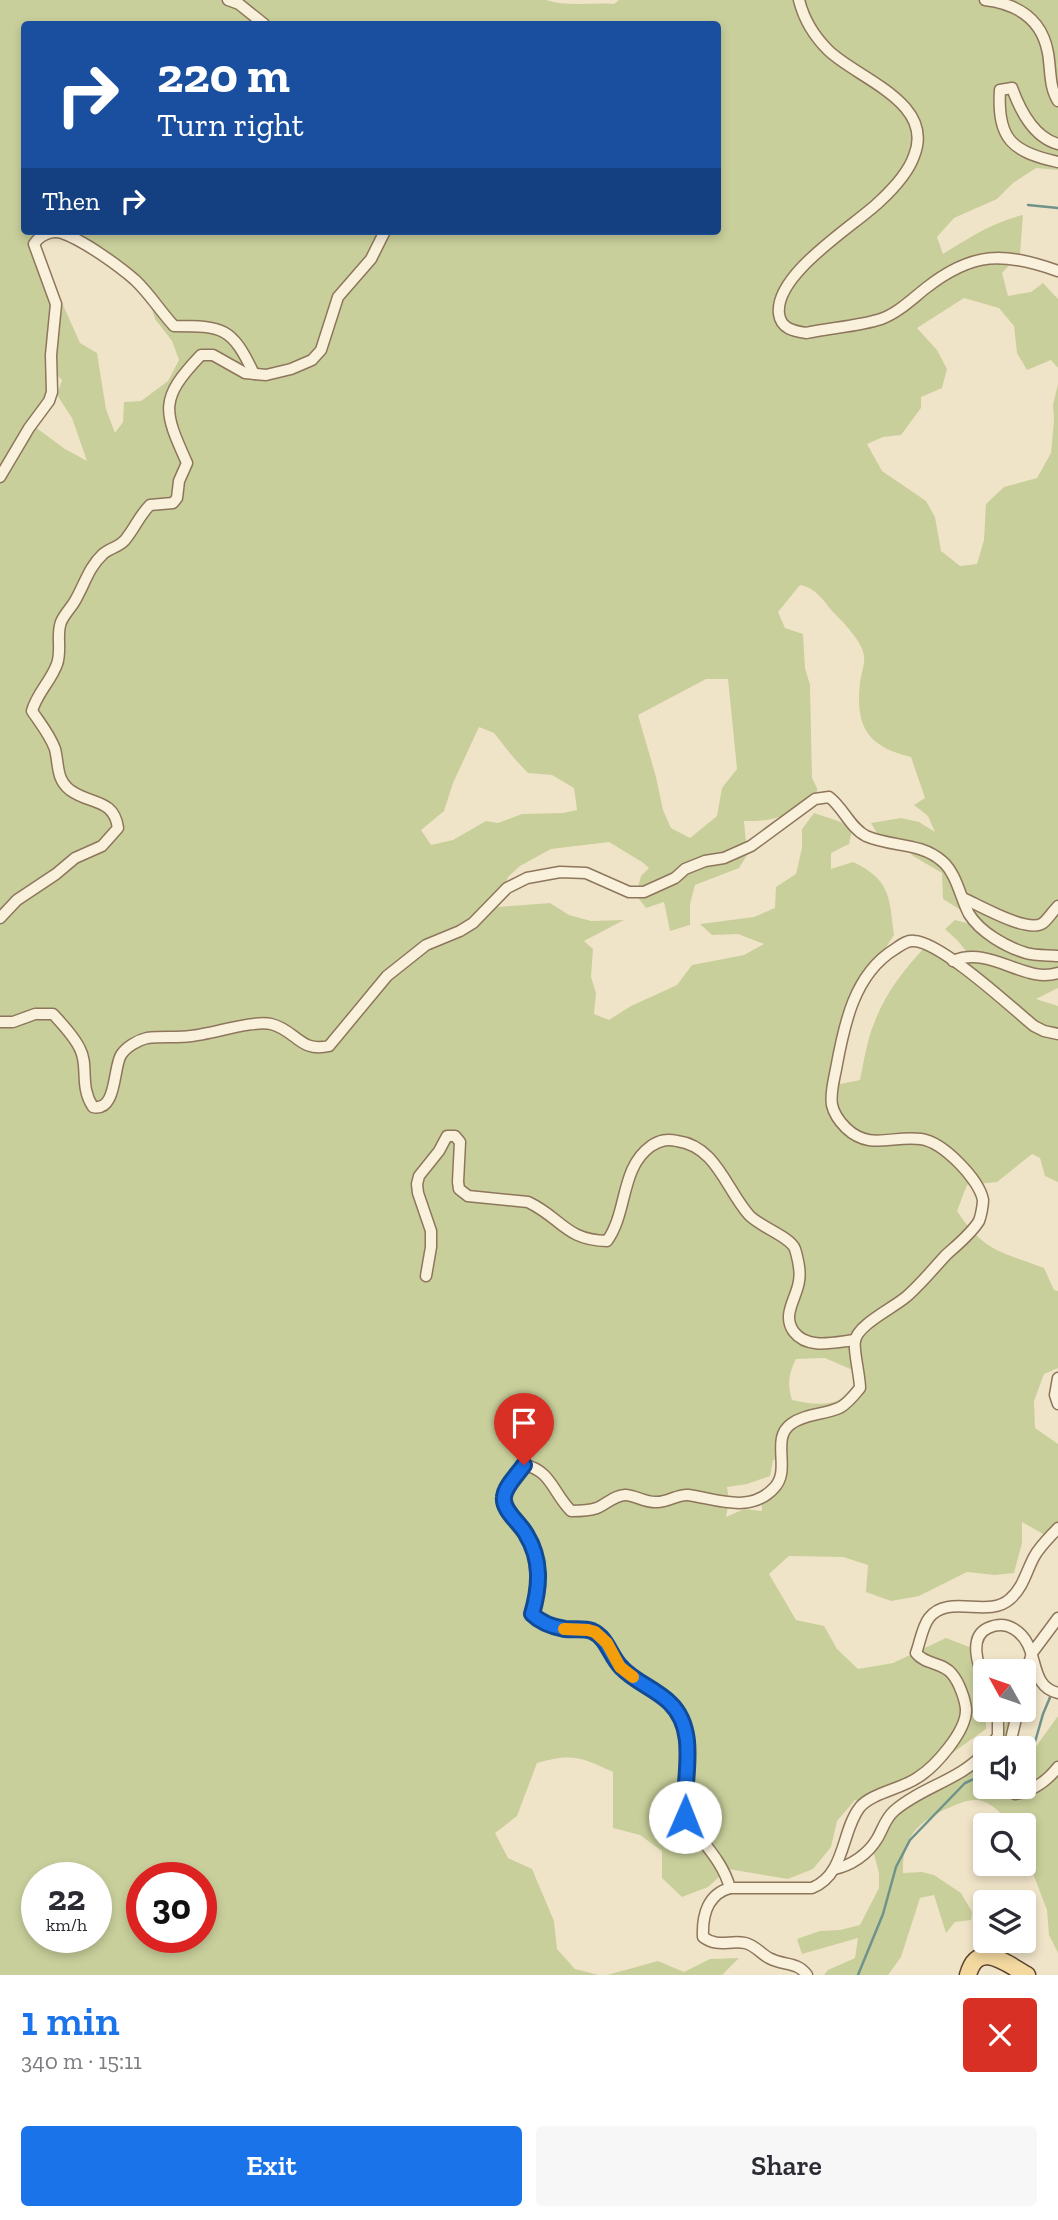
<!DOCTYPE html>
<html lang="en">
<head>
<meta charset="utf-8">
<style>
	:root { --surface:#fff; --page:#f7f7f7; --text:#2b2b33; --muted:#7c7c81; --accent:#1a73e8 }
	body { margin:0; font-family:"Zilla Slab",serif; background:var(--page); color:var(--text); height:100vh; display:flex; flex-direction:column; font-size:26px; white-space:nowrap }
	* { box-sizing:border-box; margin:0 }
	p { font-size:23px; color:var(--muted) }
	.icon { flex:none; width:38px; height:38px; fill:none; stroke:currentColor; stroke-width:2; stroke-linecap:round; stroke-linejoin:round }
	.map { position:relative; height:1975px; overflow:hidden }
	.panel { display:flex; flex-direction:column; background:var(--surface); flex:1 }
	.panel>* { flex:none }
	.guide { position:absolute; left:21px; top:21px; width:700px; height:214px; border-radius:7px; box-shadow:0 4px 10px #0003; background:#1a4fa0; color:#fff; overflow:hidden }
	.needle { width:46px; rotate:310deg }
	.fabs { position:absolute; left:973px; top:1659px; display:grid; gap:14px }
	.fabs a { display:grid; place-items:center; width:63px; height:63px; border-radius:7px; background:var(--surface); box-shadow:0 4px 10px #0003; font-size:35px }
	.speed { position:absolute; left:21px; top:1862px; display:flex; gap:14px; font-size:35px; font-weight:700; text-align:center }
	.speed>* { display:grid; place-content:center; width:91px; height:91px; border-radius:50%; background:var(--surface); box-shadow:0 4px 10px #0003; line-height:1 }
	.speed small { font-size:18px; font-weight:400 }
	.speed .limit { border:10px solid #d22; background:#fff; color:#111 }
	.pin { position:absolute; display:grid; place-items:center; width:60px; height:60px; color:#fff; margin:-72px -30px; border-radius:50% 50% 50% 0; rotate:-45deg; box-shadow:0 0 7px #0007 }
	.pin .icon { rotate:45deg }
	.me { position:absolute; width:77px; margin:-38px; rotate:1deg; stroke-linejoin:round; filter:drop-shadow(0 0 5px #0008) }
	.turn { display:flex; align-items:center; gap:24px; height:147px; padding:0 21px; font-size:32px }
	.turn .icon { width:91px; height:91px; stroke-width:2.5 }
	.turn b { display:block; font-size:49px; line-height:60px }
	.then { display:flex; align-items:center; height:66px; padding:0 21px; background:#0003; gap:14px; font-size:26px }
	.round { display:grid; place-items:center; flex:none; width:74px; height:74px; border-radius:7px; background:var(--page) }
	.headline { display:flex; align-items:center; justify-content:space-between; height:119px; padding:0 21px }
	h1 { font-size:42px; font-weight:600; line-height:52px; color:var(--accent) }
	.action { display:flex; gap:14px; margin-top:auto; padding:14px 21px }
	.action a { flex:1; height:80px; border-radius:7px; background:var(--accent); color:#fff; font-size:28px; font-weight:600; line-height:80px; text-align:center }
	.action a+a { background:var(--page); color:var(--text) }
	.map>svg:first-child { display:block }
	.green { fill:#c9cf9b; fill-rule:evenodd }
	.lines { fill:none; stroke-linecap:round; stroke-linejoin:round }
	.stream { stroke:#6f938a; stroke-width:2.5 }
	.minor-casing { stroke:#8d765c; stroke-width:13 }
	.primary-casing { stroke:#5b4430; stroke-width:19 }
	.minor { stroke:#faf1dc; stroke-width:10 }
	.primary { stroke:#f3d9a0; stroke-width:16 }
	.route-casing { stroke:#114b97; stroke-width:18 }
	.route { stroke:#1a73e8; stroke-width:12 }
	.slow { stroke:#f59e0b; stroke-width:12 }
</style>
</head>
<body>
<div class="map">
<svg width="1058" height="1975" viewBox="0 0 1058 1975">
	<rect width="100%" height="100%" fill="#f0e4c8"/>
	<!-- green -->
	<g class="green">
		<path d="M 0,0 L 546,0 C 567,7 592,2 614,4 L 619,0 L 1058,0 L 1058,170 L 1036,168 L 1013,183 L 997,199 L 954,218 L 937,237 L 943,254 C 969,238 993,222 1023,215 L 1020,254 L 1002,273 L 1008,296 L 1031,292 L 1043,283 L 1058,299 L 1058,368 L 1051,360 L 1027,370 L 1017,353 L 1014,326 L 999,308 L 964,298 L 917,328 L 937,350 L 947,369 L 942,388 L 921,397 L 921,408 L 901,435 L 883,437 L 867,444 L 882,471 L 926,501 L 935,517 L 941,551 L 960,566 L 977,564 L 984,540 L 986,504 L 1004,487 L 1037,478 L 1051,453 L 1054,420 L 1053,405 L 1058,384 L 1058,988 L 1036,999 L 1058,1006 L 1058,1182 L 1045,1176 L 1040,1158 L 1032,1154 L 997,1182 L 967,1185 L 957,1211 C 984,1252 1002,1252 1044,1268 L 1054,1290 L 1058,1291 L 1058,1368 L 1044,1374 L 1034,1401 L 1035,1428 L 1058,1444 L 1058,1534 L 1050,1538 L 1022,1522 L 1022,1543 L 1014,1573 L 995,1575 L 967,1572 L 919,1596 L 891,1601 L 866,1592 L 868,1565 L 843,1557 L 789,1556 L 769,1574 L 796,1620 L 824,1626 L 837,1649 L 858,1669 L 893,1663 L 946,1638 L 972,1648 L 977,1676 L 985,1699 L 986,1729 L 920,1776 L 873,1804 L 855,1800 L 837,1821 L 831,1847 L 813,1869 L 788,1879 L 728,1869 L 708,1887 L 682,1897 L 662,1878 L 662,1851 L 640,1835 L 613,1828 L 613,1772 C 581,1757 572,1753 537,1763 L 517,1816 L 495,1833 L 508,1858 L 532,1869 L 554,1921 L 557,1949 L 575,1969 L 599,1975 L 0,1975 ZM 24,24 L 718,24 L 718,231 L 24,231 ZM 67,232 L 147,293 L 155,319 L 172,341 L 179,360 L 168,381 L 141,401 L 124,402 L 123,422 L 115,433 L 106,409 L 97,353 L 80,343 L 59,296 L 46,282 L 33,259 L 39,244 ZM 53,371 L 62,380 L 57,395 L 72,418 L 87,461 L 65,449 L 31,424 L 34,415 L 46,393 ZM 800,585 C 817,589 822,599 833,612 C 842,621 863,642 864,656 C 865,664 861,674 860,683 C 855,727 868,747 911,757 L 925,798 L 914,805 L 928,816 L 935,832 L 919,822 L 901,818 L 871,823 L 878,835 L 904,845 L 913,856 L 942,873 L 943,899 L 967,914 L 970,924 L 955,920 L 945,929 L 958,941 L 973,960 L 960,961 L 941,946 L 924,948 C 904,970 886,992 875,1021 C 867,1039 864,1061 860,1080 L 840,1084 L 838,1072 L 856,994 L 894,935 C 889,897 891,880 853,862 L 831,869 L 831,853 L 849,844 L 852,830 L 841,822 L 814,813 L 802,829 L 802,848 L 796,874 L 776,887 L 775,908 L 754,917 L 700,924 L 712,935 L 738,934 L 764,944 L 744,955 L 692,965 L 677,985 L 631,1006 L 609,1020 L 594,1014 L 596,993 L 591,977 L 593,949 L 584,941 L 624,920 L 591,921 L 569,915 L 550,903 L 497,907 L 508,877 L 520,866 L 551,849 L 609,842 L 642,862 L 649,868 L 641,876 L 636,895 L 646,908 L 664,902 L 670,931 L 690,925 L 690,904 L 695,885 L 739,868 L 747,855 L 744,821 C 757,821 769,821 782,816 C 795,810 804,803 818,800 L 817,788 L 812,778 L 810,685 L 805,668 L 803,634 L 785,628 L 778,612 ZM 706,679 L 728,679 L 737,769 L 722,788 L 717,816 L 690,838 L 671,828 L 663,810 L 656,777 L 638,715 ZM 479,727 L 494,733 L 513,757 L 528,773 L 552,775 L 574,788 L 577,810 L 563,813 L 522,814 L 498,823 L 486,821 L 453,840 L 431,845 L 421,830 L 444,811 L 453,783 ZM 825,1358 L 857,1372 L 862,1384 C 839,1406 822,1407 792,1400 C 787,1384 789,1373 796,1359 ZM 784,1459 L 785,1480 L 775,1484 L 761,1496 L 762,1511 L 744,1509 L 726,1517 L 729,1500 L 727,1487 L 747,1484 L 770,1476 L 773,1460 ZM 37,1878 L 96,1878 L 96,1937 L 37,1937 ZM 142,1878 L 201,1878 L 201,1937 L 142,1937 Z"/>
		<polygon points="1005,1710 1014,1710 1008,1748 986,1748 1001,1740 1006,1724"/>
		<path d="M 1058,1716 L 1058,1953 L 1049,1935 L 1047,1910 L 1024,1850 L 1024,1825 L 1012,1825 C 1004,1816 991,1801 977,1800 C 967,1799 955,1805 946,1809 C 916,1823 902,1839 903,1873 L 922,1872 L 934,1875 L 961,1893 L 972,1912 L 971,1920 L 955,1922 L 946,1933 L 934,1895 L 920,1898 L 901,1957 L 888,1975 L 824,1975 L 828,1970 L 855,1958 L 858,1938 L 802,1954 L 797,1939 L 820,1931 L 840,1930 L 860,1925 L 879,1888 L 879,1873 L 874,1854 L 876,1846 L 895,1806 L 949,1772 L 968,1765 L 985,1749 L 985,1787 L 1024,1787 L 1024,1763 Z"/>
		<polygon points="739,1958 722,1975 607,1975 658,1961 684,1972 710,1959"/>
	</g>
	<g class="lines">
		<!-- stream -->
		<g class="stream">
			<polyline points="1028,205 1058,208"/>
			<polyline points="1024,1770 1029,1763 1043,1714 1051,1695"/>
			<polyline points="858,1975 883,1914 896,1867 910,1840 965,1783 974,1779 985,1779"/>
		</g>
		<defs>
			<g id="minor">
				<polyline points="228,0 239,4 264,24"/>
				<path d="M 799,0 C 804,20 813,35 828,50 C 856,78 936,102 914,156 C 908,173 892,190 879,202 C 854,226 774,274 779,314 C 781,329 794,331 806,333 C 829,328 860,326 881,319 C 898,313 912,299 926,288 C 973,251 1004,252 1058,271"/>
				<path d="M 985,0 C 1018,4 1042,19 1048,53 C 1051,70 1049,87 1058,101"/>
				<path d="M 1058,144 C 1033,137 1020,110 1012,88 L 1000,90 C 997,139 1012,152 1058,162"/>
				<path d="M 0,477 L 29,428 L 49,401 L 52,392 L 51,355 L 56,304 L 34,244 C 40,235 51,230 62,233 C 83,240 119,266 135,280 C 150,294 160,311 174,326 C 223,326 232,327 254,374"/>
				<path d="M 963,898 C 979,905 1028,934 1043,923 C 1048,919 1053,911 1058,906"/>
				<path d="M 0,918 L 17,900 L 56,874 L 75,858 L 102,846 L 118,828 C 114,798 90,805 70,790 C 56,779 59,765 55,749 C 50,735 40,723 32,711 C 37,693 51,681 57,664 C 62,650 56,635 61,622 C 65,613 72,607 76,599 C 85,583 89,567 103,554 C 110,548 119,547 125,540 C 135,528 139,516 150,505 L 173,503 L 177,498 L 179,481 L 187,463 C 163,410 159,399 201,355 L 213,355 L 245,373 L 266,375 L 291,369 L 312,360 L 321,350 L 338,297 L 371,259 L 385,231"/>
				<path d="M 953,961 C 991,945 1024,984 1058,973"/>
				<path d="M 0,1022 L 13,1022 L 35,1014 L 53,1014 C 62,1024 74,1036 80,1049 C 89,1066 79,1086 93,1107 C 117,1112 113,1068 121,1055 C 126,1047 138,1040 147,1038 C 162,1036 177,1038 191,1036 C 212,1034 253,1020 271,1024 C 296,1030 300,1053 329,1046 L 387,976 L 426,945 L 460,931 L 473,923 L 507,888 L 527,878 L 560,872 L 586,873 L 629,892 L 644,892 L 675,878 L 685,869 L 705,861 L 724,858 L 751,846 L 815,799 L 829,797 C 843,807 850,828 866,836 C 891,847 920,842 942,861 C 957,874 960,897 969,914 C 980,932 1006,947 1026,953 C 1036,956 1048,955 1058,956"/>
				<path d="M 426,1276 L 431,1247 L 431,1231 L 418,1193 L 417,1184 L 419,1176 L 439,1151 L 447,1136 L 455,1136 L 460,1142 L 458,1182 L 459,1189 L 468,1196 L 528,1202 C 562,1218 565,1240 607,1241 C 628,1212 620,1168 651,1146 C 660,1140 667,1139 677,1141 C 716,1146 726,1189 749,1215 C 760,1227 791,1237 795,1249 C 798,1259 801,1271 799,1281 C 797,1298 781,1315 794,1332 C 808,1350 835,1342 855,1340"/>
				<polyline points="1058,1378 1055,1395 1058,1404"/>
				<path d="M 985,1681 C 978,1666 968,1637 988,1628 C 997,1624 1006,1624 1014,1629 C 1042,1646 1026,1685 1058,1693"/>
				<polyline points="1024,1681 1032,1653 1058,1618"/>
				<polyline points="989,1748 998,1736 998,1710"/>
				<polyline points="1009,1748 1018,1710"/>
				<path d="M 1006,1787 L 1015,1794 C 1033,1791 1047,1781 1058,1767"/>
				<path d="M 834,1869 C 851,1866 868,1854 877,1839 C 883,1829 885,1819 894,1811 C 921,1787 961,1780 985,1752"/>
				<path d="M 730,1888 C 722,1859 701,1842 685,1817 C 682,1781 700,1732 670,1703 C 656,1689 635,1682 622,1668 C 610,1657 608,1638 592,1631 C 584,1628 574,1630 565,1629 C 553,1627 540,1622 532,1614 C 541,1586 542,1560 526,1534 C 520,1523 502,1510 504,1497 C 505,1487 518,1474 524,1465 C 551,1470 553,1493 571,1511 C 581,1511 588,1511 597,1508 C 606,1504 617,1494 626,1495 C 637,1496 646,1503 657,1502 C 668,1502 678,1494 688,1495 C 717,1499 750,1514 774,1488 C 792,1470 770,1439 791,1424 C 806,1413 826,1415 841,1407 C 849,1402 854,1395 860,1388 C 860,1376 853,1349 855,1341 C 857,1325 893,1308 906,1297 C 920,1285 933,1269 946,1255 C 957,1245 971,1234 979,1221 C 981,1216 983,1205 983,1200 C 979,1179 943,1142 921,1139 C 892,1135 870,1151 846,1128 C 839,1121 834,1114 832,1105 C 830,1093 834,1080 836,1069 C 844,1025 854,974 895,949 C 901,945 907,940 914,941 C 941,942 1011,1007 1034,1026 L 1044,1031 L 1058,1034"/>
				<path d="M 807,1975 C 797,1961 783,1966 769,1958 C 761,1954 755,1945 745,1943 C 729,1940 718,1948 703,1937 C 702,1915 708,1894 730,1888 L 812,1888 C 846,1874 841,1831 860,1807 C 872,1793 901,1789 917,1778 C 935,1767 967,1731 966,1709 C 965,1699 959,1682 952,1674 C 943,1662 925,1665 916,1653 C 920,1643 922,1627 929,1618 C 948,1593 988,1619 1010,1599 C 1023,1588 1026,1572 1034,1557 C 1040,1546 1049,1538 1058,1528"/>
			</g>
			<path id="primary" d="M 968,1975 C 978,1939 1007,1964 1027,1975"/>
		</defs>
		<!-- minor casing -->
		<use href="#minor" class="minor-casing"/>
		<!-- primary casing -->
		<use href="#primary" class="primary-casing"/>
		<!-- minor -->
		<use href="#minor" class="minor"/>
		<!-- primary -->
		<use href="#primary" class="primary"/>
	</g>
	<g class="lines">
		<defs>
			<path id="route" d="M 524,1465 C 518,1474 505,1486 504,1497 C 502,1510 520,1523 526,1534 C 542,1560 540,1586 532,1614 C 540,1622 553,1627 565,1629 C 574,1630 584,1628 592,1631 C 608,1638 610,1657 622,1668 C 635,1682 656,1689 670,1703 C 700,1732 682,1781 685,1817"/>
		</defs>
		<!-- route casing -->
		<use href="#route" class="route-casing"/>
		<!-- route -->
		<use href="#route" class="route"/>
		<!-- slow -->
		<polyline class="slow" points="564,1629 588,1630 595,1632 607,1643 620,1667 633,1677"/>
	</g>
</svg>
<div class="fabs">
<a><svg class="needle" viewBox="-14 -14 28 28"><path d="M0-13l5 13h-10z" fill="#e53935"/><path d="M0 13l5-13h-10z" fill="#7c7c81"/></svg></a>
<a><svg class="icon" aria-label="sound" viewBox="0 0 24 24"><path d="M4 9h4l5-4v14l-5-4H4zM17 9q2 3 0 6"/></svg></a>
<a><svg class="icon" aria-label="search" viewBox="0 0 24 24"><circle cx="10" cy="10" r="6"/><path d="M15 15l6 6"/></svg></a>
<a><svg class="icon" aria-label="layers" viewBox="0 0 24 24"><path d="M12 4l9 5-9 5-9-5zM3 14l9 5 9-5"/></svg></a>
</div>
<div class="speed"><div>22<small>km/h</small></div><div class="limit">30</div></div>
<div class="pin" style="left:524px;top:1465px;background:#d93025"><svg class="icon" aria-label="arrive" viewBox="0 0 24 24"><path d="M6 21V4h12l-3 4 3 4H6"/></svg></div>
<svg class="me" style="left:685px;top:1817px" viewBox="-20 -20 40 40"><circle r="19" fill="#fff"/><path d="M0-13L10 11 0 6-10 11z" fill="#1a73e8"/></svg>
<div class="guide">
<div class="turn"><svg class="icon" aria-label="right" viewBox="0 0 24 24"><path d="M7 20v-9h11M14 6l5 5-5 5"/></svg><div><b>220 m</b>Turn right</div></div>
<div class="then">Then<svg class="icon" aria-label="right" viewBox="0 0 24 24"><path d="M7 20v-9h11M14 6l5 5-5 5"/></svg></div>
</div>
</div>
<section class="panel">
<div class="headline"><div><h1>1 min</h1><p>340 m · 15:11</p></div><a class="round" style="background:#d93025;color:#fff"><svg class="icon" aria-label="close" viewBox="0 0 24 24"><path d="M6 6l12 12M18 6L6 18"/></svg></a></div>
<div class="action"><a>Exit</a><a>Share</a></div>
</section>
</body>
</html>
